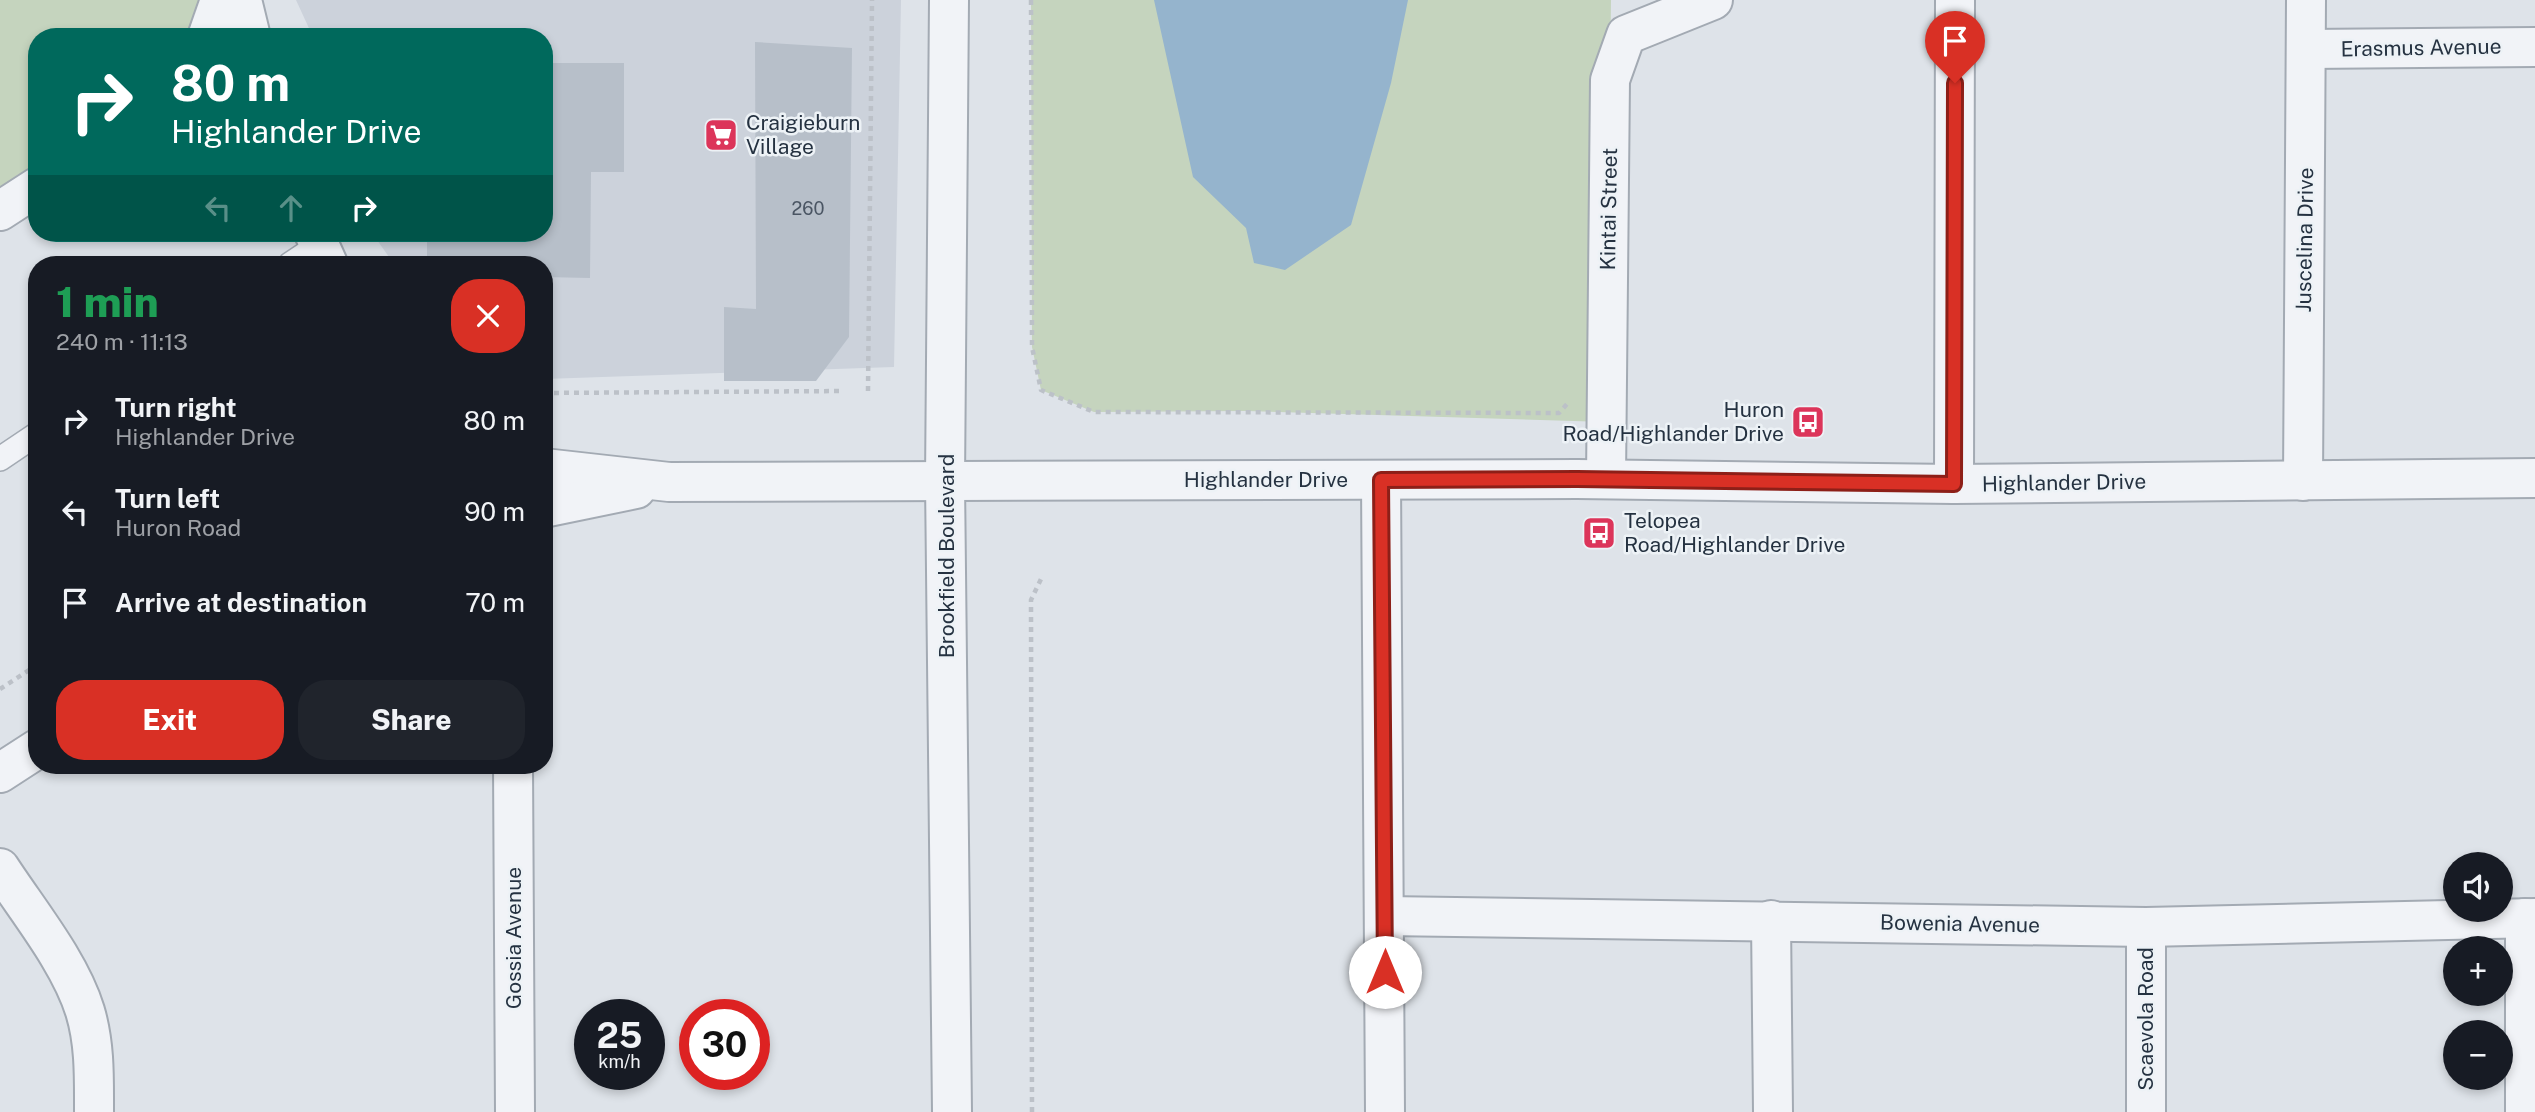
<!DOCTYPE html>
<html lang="en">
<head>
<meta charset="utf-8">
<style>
	:root { --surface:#171b24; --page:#20242c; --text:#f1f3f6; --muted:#9ea1a6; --accent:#d93025 }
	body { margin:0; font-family:"Public Sans",sans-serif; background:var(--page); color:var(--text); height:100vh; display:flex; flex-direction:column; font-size:26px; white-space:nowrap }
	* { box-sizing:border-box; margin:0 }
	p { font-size:23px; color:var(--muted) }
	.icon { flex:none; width:38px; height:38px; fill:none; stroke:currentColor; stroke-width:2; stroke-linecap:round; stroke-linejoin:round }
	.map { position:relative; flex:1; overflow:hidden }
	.panel { position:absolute; left:28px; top:256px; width:525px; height:518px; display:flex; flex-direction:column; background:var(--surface); border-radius:28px; box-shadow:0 4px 10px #0003 }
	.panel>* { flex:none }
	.top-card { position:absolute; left:28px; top:28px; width:525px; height:214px; border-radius:28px; box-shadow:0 4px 10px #0003; background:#00695c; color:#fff; overflow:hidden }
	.controls { position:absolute; left:2443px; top:852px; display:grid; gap:14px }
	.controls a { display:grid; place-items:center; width:70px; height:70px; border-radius:50%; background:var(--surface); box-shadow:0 4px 10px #0003; font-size:35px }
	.speed { position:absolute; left:574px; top:999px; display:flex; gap:14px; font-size:35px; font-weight:700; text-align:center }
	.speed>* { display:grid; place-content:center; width:91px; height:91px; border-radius:50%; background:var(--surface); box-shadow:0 4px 10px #0003; line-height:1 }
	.speed small { font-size:18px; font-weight:400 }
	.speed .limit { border:10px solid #d22; background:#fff; color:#111 }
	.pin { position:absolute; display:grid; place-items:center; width:60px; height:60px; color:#fff; margin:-72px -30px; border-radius:50% 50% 50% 0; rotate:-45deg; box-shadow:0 0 7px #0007 }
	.pin .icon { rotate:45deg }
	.me { position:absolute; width:77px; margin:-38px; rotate:0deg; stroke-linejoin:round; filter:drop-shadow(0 0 5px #0008) }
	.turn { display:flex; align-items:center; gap:24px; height:147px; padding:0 28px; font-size:32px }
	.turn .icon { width:91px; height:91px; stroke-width:2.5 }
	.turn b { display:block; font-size:49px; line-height:60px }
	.lanes { display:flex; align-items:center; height:66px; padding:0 28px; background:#0003; justify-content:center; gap:35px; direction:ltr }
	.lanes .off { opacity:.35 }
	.round { display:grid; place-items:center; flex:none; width:74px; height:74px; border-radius:28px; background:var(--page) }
	.summary { display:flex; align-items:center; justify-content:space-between; height:119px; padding:0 28px }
	h1 { font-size:42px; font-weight:800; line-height:52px; color:#1e9e55 }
	.cta { display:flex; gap:14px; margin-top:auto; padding:14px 28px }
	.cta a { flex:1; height:80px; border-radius:28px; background:var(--accent); color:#fff; font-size:28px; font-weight:800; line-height:80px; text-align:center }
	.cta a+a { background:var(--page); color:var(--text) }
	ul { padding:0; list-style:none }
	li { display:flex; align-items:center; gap:21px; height:91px; padding:0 28px }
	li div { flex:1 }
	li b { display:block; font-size:26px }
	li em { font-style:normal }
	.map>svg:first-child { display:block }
	.built { fill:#ccd2db }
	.green { fill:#c5d4be }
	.water { fill:#95b4cd }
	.building { fill:#b7bfc9 }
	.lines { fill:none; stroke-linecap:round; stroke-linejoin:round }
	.service-casing { stroke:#a3aab3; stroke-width:26 }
	.minor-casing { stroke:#a3aab3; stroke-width:42 }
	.tertiary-casing { stroke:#a3aab3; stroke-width:42 }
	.path { stroke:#bcc1c8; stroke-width:4.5; stroke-dasharray:5 5; stroke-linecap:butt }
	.service { stroke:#f1f3f7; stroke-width:23 }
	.minor { stroke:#f1f3f7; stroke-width:38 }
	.tertiary { stroke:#f1f3f7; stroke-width:38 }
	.route-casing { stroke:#8d1f18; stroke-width:18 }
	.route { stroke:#d93025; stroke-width:12 }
	.labels { text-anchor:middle; stroke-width:5; stroke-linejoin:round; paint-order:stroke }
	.number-label { font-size:18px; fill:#4a5563 }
	.street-label { font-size:21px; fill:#253241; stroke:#edf2f6 }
	.poi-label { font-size:21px; fill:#253241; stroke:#edf2f6; text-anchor:start }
</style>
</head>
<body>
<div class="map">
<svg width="2535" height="1112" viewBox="0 0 2535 1112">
	<rect width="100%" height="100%" fill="#dee3e9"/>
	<!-- built -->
	<polygon class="built" points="296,0 901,0 894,367 544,379 544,264 394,264 372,233 544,233 544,37 313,37"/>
	<!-- green -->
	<g class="green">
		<polygon points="0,0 220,0 207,37 37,37 37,187 0,211"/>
		<polygon points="1031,0 1611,0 1606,422 1246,411 1094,412 1041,390 1032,347"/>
	</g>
	<!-- water -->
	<polygon class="water" points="1154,0 1408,0 1391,83 1351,225 1285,270 1254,263 1246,228 1193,177"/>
	<!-- building -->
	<g class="building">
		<polygon points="755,42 852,48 849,337 816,381 724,381 724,307 756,309"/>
		<polygon points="544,63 624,63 624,172 591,172 590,278 544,277 544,264 427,264 427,233 544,233"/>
	</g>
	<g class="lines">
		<defs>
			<g id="service">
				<polyline points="290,264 317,246"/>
				<polyline points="0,459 37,434"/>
			</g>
			<g id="minor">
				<polyline points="242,0 251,37"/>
				<polyline points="207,37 220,0"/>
				<polyline points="2307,49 2535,47"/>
				<polyline points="0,211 37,187"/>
				<polyline points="314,233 328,264"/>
				<polyline points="1606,479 1610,80 1626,35 1713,0"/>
				<polyline points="1381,480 1385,1112"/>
				<polyline points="2303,481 2306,0"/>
				<polyline points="1954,484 1955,0"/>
				<polyline points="513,765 515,1112"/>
				<path d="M 0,868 C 28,911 70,962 85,1011 C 95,1044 94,1078 94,1112"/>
				<polyline points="1385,916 2146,927 2535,918"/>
				<polyline points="1771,920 1773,1112"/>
				<polyline points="2146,927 2146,1112"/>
				<polyline points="2525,1112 2525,918"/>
			</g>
			<g id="tertiary">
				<polyline points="949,0 945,481 952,1112"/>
				<polyline points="544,468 669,482 1577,479 1954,484 2535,478"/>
				<polyline points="544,508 636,489"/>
				<polyline points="0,773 37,749"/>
			</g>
		</defs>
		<!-- service casing -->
		<use href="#service" class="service-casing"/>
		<!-- minor casing -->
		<use href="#minor" class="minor-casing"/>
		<!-- tertiary casing -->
		<use href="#tertiary" class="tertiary-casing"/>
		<!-- path -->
		<g class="path">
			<polyline points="1031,0 1032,347 1041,390 1094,412 1559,413 1567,404"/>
			<polyline points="868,391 872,0"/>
			<polyline points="544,393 843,391"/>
			<polyline points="0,689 37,665"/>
			<polyline points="1032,1112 1031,600 1041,579"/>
		</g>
		<!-- service -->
		<use href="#service" class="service"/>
		<!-- minor -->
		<use href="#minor" class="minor"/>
		<!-- tertiary -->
		<use href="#tertiary" class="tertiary"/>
	</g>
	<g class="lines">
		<defs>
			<polyline id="route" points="1385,972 1381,480 1577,479 1954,484 1955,83"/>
		</defs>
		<!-- route casing -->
		<use href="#route" class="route-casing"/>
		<!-- route -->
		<use href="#route" class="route"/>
	</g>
	<!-- icons -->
	<defs>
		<symbol id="supermarket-square" viewBox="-11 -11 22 22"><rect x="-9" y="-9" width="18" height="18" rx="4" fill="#dc355a" stroke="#edf2f6"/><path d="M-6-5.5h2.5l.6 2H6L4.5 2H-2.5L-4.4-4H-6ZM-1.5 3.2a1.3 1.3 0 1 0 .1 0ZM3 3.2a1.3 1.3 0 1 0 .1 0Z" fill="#fff"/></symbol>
		<symbol id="bus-square" viewBox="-11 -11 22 22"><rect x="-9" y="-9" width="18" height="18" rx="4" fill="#dc355a" stroke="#edf2f6"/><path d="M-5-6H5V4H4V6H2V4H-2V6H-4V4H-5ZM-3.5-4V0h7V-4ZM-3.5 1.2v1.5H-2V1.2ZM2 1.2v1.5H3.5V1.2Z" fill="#fff"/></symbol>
	</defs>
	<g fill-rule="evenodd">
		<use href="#supermarket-square" x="702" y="116" width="38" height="38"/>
		<use href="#bus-square" x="1789" y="403" width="38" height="38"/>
		<use href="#bus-square" x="1580" y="514" width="38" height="38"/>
	</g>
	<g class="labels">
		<!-- number labels -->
		<g class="number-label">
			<text x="808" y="215">260</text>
		</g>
		<!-- street labels -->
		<g class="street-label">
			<text transform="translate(2421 48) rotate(-1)" y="7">Erasmus Avenue</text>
			<text transform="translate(1609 209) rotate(-89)" y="7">Kintai Street</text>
			<text transform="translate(2305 240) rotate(-89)" y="7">Juscelina Drive</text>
			<text x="1266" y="487">Highlander Drive</text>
			<text transform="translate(2064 483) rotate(-1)" y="7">Highlander Drive</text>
			<text transform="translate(947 556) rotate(-90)" y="7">Brookfield Boulevard</text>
			<text transform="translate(1960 924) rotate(1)" y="7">Bowenia Avenue</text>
			<text transform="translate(514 938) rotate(-90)" y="7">Gossia Avenue</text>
			<text transform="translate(2146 1019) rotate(-90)" y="7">Scaevola Road</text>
		</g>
		<!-- poi labels -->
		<g class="poi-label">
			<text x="746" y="130">Craigieburn<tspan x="746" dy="24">Village</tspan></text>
			<text x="1784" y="417" text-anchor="end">Huron<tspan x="1784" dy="24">Road/Highlander Drive</tspan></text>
			<text x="1624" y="528">Telopea<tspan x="1624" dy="24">Road/Highlander Drive</tspan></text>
		</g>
	</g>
</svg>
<div class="controls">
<a><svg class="icon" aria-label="sound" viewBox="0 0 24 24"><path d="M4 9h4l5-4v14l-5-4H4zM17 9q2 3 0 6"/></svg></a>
<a>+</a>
<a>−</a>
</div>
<div class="speed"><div>25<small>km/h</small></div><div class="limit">30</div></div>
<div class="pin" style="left:1955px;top:83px;background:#d93025"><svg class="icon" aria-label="arrive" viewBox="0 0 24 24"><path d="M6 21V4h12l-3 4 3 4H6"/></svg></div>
<svg class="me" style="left:1385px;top:972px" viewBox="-20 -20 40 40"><circle r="19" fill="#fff"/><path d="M0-13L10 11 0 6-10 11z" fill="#d93025"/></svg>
<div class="top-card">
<div class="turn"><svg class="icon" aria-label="right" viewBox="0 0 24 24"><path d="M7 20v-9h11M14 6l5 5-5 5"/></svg><div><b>80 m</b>Highlander Drive</div></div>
<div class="lanes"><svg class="icon off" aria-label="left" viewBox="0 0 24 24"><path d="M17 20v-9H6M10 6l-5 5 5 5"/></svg><svg class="icon off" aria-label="ahead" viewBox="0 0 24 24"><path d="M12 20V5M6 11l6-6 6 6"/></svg><svg class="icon" aria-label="right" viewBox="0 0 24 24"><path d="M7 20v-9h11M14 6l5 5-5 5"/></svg></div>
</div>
<section class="panel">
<div class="summary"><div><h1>1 min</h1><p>240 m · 11:13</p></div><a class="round" style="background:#d93025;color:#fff"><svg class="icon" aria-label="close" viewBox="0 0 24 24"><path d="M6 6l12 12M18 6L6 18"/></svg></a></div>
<ul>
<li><svg class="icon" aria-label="right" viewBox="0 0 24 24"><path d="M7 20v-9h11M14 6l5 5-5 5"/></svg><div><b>Turn right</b><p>Highlander Drive</p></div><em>80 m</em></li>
<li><svg class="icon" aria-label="left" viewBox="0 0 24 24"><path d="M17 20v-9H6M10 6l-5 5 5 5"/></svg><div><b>Turn left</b><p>Huron Road</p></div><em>90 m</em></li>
<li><svg class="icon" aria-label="arrive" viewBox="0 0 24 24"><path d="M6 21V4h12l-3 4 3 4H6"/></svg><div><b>Arrive at destination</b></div><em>70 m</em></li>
</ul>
<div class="cta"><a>Exit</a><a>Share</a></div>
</section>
</div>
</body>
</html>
